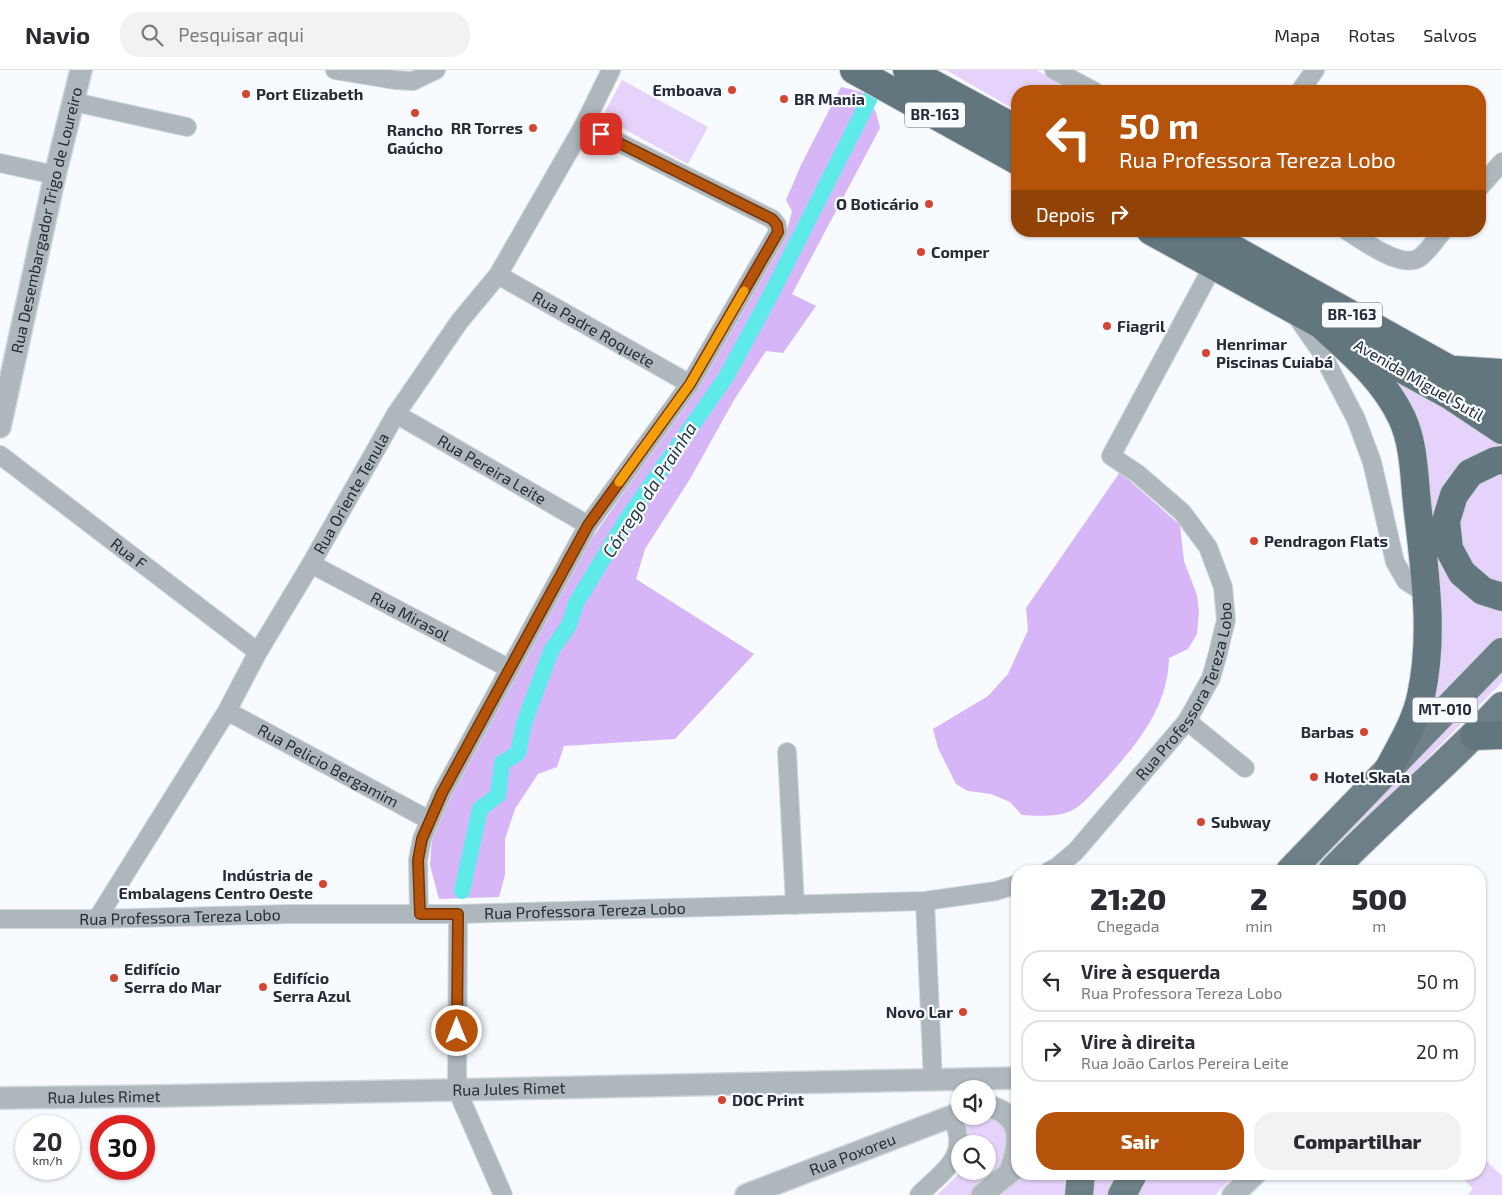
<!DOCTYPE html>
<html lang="pt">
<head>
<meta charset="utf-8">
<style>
	:root { --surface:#fff; --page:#f2f2f3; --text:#2b2b33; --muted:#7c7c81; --line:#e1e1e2; --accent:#b45309 }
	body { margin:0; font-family:"Exo 2",sans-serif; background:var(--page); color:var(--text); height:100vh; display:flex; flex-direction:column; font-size:19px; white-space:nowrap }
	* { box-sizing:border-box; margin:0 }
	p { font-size:16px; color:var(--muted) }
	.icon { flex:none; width:28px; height:28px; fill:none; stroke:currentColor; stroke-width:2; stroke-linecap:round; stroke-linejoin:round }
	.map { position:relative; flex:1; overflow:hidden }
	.sheet { position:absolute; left:1011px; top:795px; width:475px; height:315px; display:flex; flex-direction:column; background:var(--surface); border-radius:20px; box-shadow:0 1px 4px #0004 }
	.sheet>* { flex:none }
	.guide { position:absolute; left:1011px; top:15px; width:475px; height:152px; border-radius:20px; box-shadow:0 1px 4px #0004; background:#b45309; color:#fff; overflow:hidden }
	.fabs { position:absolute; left:951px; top:1010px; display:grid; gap:10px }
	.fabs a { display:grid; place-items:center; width:45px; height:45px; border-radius:50%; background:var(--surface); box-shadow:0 1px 4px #0004; font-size:25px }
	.speed { position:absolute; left:15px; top:1045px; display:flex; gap:10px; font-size:25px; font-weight:700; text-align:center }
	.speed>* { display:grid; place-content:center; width:65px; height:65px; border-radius:50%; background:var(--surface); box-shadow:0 1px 4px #0004; line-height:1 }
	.speed small { font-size:12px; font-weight:400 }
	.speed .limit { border:8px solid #d22; background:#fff; color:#111 }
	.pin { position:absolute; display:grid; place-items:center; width:42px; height:42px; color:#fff; margin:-21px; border-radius:10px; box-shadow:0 2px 8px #0006 }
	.me { position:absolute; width:55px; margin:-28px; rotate:0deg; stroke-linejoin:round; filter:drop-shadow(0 0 4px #0008) }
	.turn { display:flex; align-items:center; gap:18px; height:105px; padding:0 25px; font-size:22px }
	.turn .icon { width:65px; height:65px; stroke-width:2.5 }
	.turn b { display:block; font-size:35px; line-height:42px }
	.then { display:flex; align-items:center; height:48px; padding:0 25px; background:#0003; gap:10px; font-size:19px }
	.eta { display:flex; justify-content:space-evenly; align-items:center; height:85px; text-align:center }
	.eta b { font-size:30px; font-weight:800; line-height:35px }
	.cta { display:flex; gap:10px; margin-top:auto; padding:10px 25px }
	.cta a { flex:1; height:58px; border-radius:20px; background:var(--accent); color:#fff; font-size:20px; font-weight:800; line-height:58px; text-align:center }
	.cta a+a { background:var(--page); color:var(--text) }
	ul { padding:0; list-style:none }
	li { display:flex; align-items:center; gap:15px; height:62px; margin:0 10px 8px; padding:0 15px; border:2px solid var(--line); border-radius:20px }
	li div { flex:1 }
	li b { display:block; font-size:19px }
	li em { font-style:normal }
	header { display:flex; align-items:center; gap:30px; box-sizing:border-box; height:70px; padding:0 25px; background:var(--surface); border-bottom:1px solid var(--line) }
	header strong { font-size:24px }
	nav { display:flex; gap:28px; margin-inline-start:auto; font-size:18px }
	.search { width:350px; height:45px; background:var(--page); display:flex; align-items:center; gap:12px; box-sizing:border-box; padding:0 18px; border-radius:20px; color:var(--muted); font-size:19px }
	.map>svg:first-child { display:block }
	.green { fill:#e6d3fb }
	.forest { fill:#d7b6f7 }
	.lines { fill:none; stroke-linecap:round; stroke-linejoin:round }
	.canal { stroke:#5feaea; stroke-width:16 }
	.minor-casing { stroke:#d1d5d9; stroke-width:20 }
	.tertiary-casing { stroke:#d1d5d9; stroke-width:24 }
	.primary-casing { stroke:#d1d5d9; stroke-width:30 }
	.trunk-casing { stroke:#d1d5d9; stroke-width:30 }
	.minor { stroke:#adb7bc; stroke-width:18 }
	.tertiary { stroke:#adb7bc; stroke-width:21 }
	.primary { stroke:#6d8087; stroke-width:28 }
	.trunk { stroke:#62767e; stroke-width:28 }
	.route-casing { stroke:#753606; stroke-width:12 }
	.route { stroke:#b45309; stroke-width:9 }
	.slow { stroke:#f59e0b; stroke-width:9 }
	.poi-dot { fill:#d34632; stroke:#f7fafe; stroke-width:2 }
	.labels { text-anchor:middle; stroke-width:4.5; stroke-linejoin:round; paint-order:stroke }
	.shield { fill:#f7fafe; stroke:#656a6f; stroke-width:1 }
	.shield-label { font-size:15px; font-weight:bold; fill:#262c32 }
	.poi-label { font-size:16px; font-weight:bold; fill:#262c32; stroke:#f7fafe; text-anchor:start }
	.street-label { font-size:16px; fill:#262c32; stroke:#f7fafe }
	.water-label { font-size:18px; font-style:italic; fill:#233b3b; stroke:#f7fafe }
</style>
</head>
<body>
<header>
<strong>Navio</strong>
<div class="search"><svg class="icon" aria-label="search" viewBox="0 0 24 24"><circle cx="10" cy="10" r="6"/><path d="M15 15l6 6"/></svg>Pesquisar aqui</div>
<nav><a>Mapa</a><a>Rotas</a><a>Salvos</a></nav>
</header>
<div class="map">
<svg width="1502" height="1125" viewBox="0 0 1502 1125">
	<rect width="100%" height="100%" fill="#f7fafe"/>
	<!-- green -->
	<g class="green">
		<polygon points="946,0 1036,0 1076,21 1018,21 1017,41"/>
		<polygon points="622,10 708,57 688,94 602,47"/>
		<polygon points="1394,308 1454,341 1502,372 1502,381 1436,447 1502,535 1502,573 1421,652 1434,610"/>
		<polygon points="1502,397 1502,518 1466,496 1455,472 1461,423"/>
		<polygon points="1502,595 1502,612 1317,801 1303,801"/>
		<polygon points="994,1043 1012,1069 1000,1099 970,1125 937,1125 962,1101 988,1101 988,1074 970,1074 964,1051 966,1046 988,1046"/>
		<polygon points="1482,1087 1502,1106 1502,1125 1467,1125 1473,1119 1462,1107 1465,1104 1480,1104 1480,1089"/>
		<polygon points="1018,1104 1074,1104 1072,1125 990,1125"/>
		<polygon points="1092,1104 1125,1104 1114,1125 1091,1125"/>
		<polygon points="1145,1104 1236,1104 1215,1125 1135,1125"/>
	</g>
	<!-- forest -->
	<g class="forest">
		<polygon points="841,17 862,22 876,42 880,58 792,224 816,236 783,283 766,281 734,330 690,409 645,479 636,509 754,584 675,669 564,676 557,697 538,704 515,739 505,769 505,805 499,827 439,829 430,795 432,768 443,737 581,484 671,355 716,284 785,169 792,141 786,130 801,95"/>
		<path d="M 1120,402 L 1180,455 L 1184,491 L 1197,525 L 1199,542 L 1197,564 L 1188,579 L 1169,588 C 1168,639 1135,677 1102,713 C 1092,723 1083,735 1071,741 C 1059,747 1035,746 1022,745 L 1010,732 L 991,724 L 968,721 L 956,714 L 938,678 L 933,659 L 988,626 L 1008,604 L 1028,560 L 1026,538 Z"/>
	</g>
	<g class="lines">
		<!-- canal -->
		<polyline class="canal" points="462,821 480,739 498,725 502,693 518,683 524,653 551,581 569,555 576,533 629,446 726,307 771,224 872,24"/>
		<defs>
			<g id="minor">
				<polyline points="335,0 395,10 413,11 436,0"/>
				<polyline points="1054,0 1094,21"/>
				<polyline points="1300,21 1315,0"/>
				<polyline points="74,32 187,57"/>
				<polyline points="0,93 55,105"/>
				<polyline points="1480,117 1502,92"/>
				<path d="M 1347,161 C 1364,171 1400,199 1419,188 C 1428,182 1435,170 1443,161"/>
				<path id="s1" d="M 498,205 L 690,314"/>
				<polyline points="1295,244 1320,280 1356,349 1372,392 1395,492 1406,511 1428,525"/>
				<path id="s2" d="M 396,344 L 588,455"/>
				<path id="s3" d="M 0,385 L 258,582"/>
				<path id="s4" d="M 311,494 L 510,599"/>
				<path id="s5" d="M 227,641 L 429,750"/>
				<polyline points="1187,651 1245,698"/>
				<polyline points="787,682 795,835"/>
				<path id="s6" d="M 1049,801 L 1057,797 L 1076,781 L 1187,651 L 1211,608 L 1218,583 L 1226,550 L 1223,517 L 1208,477 L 1182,442 L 1138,404 L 1111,386 L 1213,196"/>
				<polyline points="925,831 933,1011"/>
				<polyline points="419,844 418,790 422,769 442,723 588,455 690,314 778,162 777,155 772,149 584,55"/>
				<polyline points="458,844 457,1020 503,1125"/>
				<path id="s7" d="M 0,849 L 97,849 L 290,844 L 458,844 L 925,831 L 996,821 L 1018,814"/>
				<path id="s8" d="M 97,849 L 227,641 L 258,582 L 311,494 L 396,344 L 459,252 L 498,205 L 584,55 L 611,0"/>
				<path d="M 919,1125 C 944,1100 972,1085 951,1046"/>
			</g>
			<g id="tertiary">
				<path id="s9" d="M 0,357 L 55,105 L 81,0"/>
				<path id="s10" d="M 0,1028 L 158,1026 L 1018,1008"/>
				<path d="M 988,1036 C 1023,1045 1021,1072 1010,1101"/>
				<path id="s11" d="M 746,1125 L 960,1043"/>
				<polyline points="982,1125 1018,1096"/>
				<polyline points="1233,1125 1255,1104"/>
			</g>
			<g id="primary">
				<polyline points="1290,801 1502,582"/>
				<path d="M 1332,801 C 1387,744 1448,694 1502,636"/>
				<polyline points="1079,1125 1081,1104"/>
				<polyline points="1122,1125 1133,1104"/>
			</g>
			<g id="trunk">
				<polyline points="854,0 1018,91"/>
				<polyline points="907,0 1018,60"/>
				<polyline points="1151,161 1451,326 1502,360"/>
				<polyline points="1201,161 1449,299 1502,331"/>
				<path d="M 1318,252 C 1350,281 1383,308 1402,348 C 1414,374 1414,405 1417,433 C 1424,497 1435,562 1421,626 C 1416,651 1401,675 1389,698"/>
				<polyline points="1456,300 1502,303"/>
				<polyline points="1502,390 1495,391 1470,403 1454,425 1446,451 1449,479 1462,503 1483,521 1502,527"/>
				<polyline points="1474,666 1502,665"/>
			</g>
		</defs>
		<!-- minor casing -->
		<use href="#minor" class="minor-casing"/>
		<!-- tertiary casing -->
		<use href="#tertiary" class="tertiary-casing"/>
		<!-- primary casing -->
		<use href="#primary" class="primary-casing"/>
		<!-- trunk casing -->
		<use href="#trunk" class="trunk-casing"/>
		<!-- minor -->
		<use href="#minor" class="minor"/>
		<!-- tertiary -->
		<use href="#tertiary" class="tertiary"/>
		<!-- primary -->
		<use href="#primary" class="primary"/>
		<!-- trunk -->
		<use href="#trunk" class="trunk"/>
	</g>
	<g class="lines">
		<defs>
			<polyline id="route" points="457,961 458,844 420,844 418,790 422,769 442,723 588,455 690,314 778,162 777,155 772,149 601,64"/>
		</defs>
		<!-- route casing -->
		<use href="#route" class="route-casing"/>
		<!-- route -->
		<use href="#route" class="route"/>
		<!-- slow -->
		<polyline class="slow" points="619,412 690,314 744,221"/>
	</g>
	<!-- markers -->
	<g class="poi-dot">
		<circle cx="732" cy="20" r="5"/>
		<circle cx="246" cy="24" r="5"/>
		<circle cx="784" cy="29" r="5"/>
		<circle cx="415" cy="43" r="5"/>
		<circle cx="533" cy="58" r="5"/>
		<circle cx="929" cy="134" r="5"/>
		<circle cx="921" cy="182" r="5"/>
		<circle cx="1107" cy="256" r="5"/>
		<circle cx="1206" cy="283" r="5"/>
		<circle cx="1254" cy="471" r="5"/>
		<circle cx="1364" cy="662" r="5"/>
		<circle cx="1314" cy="707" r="5"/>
		<circle cx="1201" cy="752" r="5"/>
		<circle cx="323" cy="814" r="5"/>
		<circle cx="114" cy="908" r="5"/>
		<circle cx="263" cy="917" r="5"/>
		<circle cx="963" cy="942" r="5"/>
		<circle cx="722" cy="1030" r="5"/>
	</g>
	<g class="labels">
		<!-- shield labels -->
		<g class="shield">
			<rect x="905" y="32.5" width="60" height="25" rx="4"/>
			<rect x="1322" y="232.5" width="60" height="25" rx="4"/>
			<rect x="1412.5" y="627.5" width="65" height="25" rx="4"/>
		</g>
		<g class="shield-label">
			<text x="935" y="50">BR-163</text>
			<text x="1352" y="250">BR-163</text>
			<text x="1445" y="645">MT-010</text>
		</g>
		<!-- poi labels -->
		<g class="poi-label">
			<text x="722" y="26" text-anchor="end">Emboava</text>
			<text x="256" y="30">Port Elizabeth</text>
			<text x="794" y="35">BR Mania</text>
			<text x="523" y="64" text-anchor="end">RR Torres</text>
			<text x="415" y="66" text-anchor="middle">Rancho<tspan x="415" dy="18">Gaúcho</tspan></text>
			<text x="919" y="140" text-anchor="end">O Boticário</text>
			<text x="931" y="188">Comper</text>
			<text x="1117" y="262">Fiagril</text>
			<text x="1216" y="280">Henrimar<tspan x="1216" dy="18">Piscinas Cuiabá</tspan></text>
			<text x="1264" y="477">Pendragon Flats</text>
			<text x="1354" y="668" text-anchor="end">Barbas</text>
			<text x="1324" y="713">Hotel Skala</text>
			<text x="1211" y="758">Subway</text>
			<text x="313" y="811" text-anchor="end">Indústria de<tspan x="313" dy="18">Embalagens Centro Oeste</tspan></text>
			<text x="124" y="905">Edifício<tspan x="124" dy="18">Serra do Mar</tspan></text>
			<text x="273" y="914">Edifício<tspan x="273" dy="18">Serra Azul</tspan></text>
			<text x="953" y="948" text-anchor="end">Novo Lar</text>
			<text x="732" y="1036">DOC Print</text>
		</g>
		<!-- street labels -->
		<g class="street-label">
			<text dy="6" stroke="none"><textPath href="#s9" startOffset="212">Rua Desembargador Trigo de Loureiro</textPath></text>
			<text dy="6" stroke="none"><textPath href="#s1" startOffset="110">Rua Padre Roquete</textPath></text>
			<text transform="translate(1419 310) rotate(30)" y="6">Avenida Miguel Sutil</text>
			<text dy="6" stroke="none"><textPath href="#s2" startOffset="111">Rua Pereira Leite</textPath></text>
			<text dy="6" stroke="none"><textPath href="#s8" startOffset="496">Rua Oriente Tenula</textPath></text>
			<text dy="6" stroke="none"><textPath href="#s3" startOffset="162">Rua F</textPath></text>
			<text dy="6" stroke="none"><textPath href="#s4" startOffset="112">Rua Mirasol</textPath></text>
			<text dy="6" stroke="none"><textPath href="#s6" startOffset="231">Rua Professora Tereza Lobo</textPath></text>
			<text dy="6" stroke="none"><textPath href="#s5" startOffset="115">Rua Pelicio Bergamim</textPath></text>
			<text dy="6" stroke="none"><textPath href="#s7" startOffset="585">Rua Professora Tereza Lobo</textPath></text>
			<text dy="6" stroke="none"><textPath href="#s7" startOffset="180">Rua Professora Tereza Lobo</textPath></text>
			<text dy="6" stroke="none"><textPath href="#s10" startOffset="509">Rua Jules Rimet</textPath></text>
			<text dy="6" stroke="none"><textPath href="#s10" startOffset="104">Rua Jules Rimet</textPath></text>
			<text dy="6" stroke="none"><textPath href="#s11" startOffset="114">Rua Poxoreu</textPath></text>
		</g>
		<!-- water labels -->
		<g class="water-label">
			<text transform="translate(650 420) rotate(-57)" y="6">Córrego da Prainha</text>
		</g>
	</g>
</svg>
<div class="fabs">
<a><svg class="icon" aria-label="sound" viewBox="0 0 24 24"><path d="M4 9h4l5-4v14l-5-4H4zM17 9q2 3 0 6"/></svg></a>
<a><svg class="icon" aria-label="search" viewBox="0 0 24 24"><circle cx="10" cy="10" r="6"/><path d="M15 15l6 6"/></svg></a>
</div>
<div class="speed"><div>20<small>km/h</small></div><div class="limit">30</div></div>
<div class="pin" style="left:601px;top:64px;background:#d93025"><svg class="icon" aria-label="arrive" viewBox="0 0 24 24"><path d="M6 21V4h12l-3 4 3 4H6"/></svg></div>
<svg class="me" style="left:457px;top:961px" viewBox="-20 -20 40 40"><circle r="17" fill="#b45309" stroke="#fff" stroke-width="3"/><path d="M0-11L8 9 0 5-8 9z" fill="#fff"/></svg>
<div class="guide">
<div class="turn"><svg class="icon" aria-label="left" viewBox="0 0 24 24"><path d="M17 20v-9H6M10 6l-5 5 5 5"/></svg><div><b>50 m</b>Rua Professora Tereza Lobo</div></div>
<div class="then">Depois<svg class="icon" aria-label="right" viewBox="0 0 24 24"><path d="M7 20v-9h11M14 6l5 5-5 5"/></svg></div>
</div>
<section class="sheet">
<div class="eta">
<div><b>21:20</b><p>Chegada</p></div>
<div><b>2</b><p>min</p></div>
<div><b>500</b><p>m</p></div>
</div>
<ul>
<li><svg class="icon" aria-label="left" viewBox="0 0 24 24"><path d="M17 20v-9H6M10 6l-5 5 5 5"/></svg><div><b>Vire à esquerda</b><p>Rua Professora Tereza Lobo</p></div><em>50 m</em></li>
<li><svg class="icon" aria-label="right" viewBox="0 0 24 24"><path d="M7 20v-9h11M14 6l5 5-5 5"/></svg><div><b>Vire à direita</b><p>Rua João Carlos Pereira Leite</p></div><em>20 m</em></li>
</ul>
<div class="cta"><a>Sair</a><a>Compartilhar</a></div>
</section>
</div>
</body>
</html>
